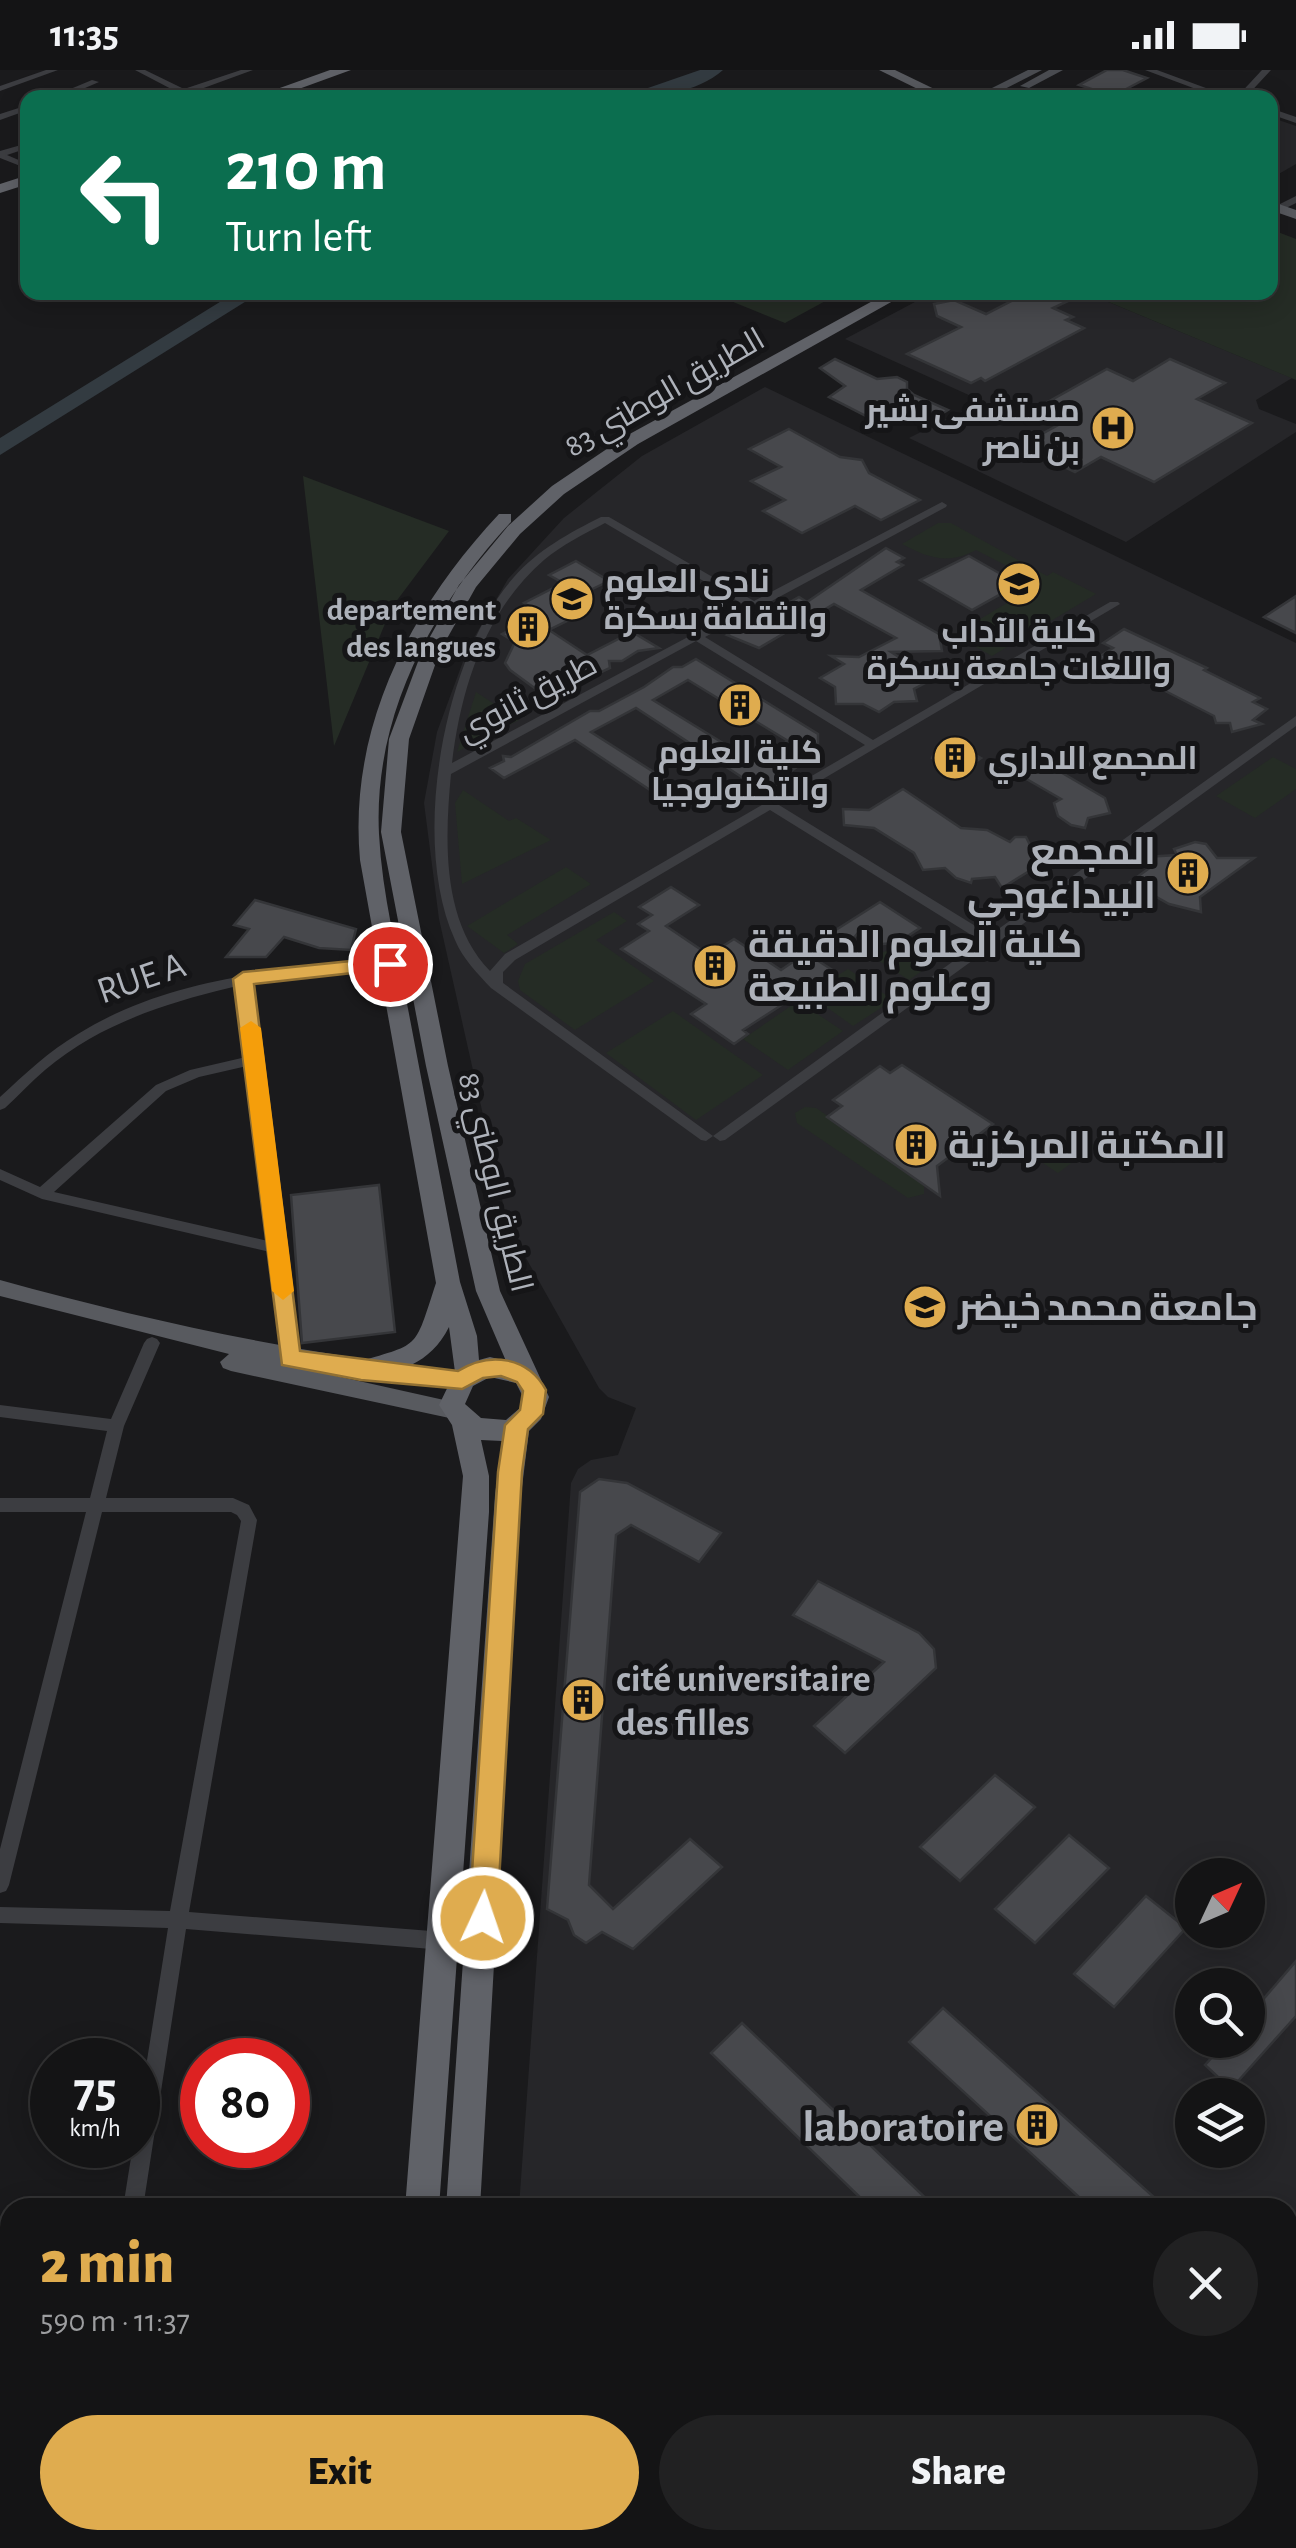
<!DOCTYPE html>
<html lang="en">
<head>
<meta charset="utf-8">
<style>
	:root { --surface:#141415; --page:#212122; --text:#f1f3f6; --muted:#9d9ea0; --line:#333334; --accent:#dfac4f }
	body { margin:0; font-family:"Alegreya Sans",Cairo,sans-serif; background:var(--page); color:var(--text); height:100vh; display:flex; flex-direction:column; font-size:38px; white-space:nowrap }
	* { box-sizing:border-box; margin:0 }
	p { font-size:32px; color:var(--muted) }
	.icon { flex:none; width:55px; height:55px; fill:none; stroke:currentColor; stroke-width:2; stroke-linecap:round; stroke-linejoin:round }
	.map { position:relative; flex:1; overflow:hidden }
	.sheet { position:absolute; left:0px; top:2128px; width:1298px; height:352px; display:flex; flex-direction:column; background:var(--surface); border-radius:30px 30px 0 0; box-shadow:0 5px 25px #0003,0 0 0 2px var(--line) }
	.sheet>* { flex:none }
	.guide { position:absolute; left:20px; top:20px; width:1258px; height:210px; border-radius:20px; box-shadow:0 5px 25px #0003,0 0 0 2px var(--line); background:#0b6e4f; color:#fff; overflow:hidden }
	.needle { width:65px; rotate:46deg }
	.tools { position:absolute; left:1175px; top:1788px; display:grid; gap:20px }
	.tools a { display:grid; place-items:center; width:90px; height:90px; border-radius:50%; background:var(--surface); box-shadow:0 5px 25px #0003,0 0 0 2px var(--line); font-size:50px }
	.speed { position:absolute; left:30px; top:1968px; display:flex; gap:20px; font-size:50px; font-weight:700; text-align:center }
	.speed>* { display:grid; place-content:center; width:130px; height:130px; border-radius:50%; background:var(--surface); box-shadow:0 5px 25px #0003,0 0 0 2px var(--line); line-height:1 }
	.speed small { font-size:25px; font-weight:400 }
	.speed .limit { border:15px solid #d22; background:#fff; color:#111 }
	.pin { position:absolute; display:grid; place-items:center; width:85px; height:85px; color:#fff; margin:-42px; border:5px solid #fff; border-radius:50%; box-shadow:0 2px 10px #0007 }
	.me { position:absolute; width:110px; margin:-55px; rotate:3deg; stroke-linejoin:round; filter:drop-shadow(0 0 8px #0008) }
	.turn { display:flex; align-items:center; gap:35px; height:210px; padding:0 40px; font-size:45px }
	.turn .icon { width:130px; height:130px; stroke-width:2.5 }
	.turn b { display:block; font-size:70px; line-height:85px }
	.round { display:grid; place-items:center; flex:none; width:105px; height:105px; border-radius:52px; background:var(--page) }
	.headline { display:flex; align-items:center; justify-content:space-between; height:170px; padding:0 40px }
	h1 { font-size:60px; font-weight:800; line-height:75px; color:var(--accent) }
	.button { display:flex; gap:20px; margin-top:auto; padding:20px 40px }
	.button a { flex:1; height:115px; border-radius:60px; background:var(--accent); color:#111; font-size:40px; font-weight:800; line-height:115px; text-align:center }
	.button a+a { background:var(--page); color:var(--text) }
	.status { display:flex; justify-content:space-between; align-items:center; height:70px; padding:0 50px; background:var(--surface); direction:ltr }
	.status svg { height:28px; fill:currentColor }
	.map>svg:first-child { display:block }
	.built { fill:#262629; fill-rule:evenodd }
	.green { fill:#252c25 }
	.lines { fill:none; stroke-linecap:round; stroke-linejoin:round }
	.river { fill:#333b41; fill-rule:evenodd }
	.building { fill:#47484c; stroke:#343538; stroke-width:2.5; fill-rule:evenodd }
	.minor { fill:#3c3d41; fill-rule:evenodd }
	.tertiary { fill:#3c3d41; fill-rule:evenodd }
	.secondary { fill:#4a4c51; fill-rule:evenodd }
	.primary { fill:#585a5f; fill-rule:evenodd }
	.trunk { fill:#606268; fill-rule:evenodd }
	.route { fill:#dfac4f; stroke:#917033; stroke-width:2.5 }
	.slow { fill:#f59e0b }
	.labels { text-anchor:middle; stroke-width:10; stroke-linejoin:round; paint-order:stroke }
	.far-street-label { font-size:32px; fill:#aeb2ba; stroke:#151517 }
	.far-poi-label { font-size:32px; font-weight:bold; fill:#aeb2ba; stroke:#151517; text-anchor:end }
	.poi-label { font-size:38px; font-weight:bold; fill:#aeb2ba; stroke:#151517; text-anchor:start }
	.street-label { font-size:38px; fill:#aeb2ba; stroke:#151517 }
	.near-poi-label { font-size:45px; font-weight:bold; fill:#aeb2ba; stroke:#151517; text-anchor:end }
</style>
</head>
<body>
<div class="status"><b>11:35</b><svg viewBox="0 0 49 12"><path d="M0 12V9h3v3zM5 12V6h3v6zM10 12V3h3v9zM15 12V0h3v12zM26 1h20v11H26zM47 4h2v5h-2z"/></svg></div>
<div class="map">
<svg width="1296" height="2478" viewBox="0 0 1296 2478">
	<rect width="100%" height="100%" fill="#1a1a1c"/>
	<!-- built -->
	<g class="built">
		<polygon points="1270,47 1296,56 1296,94 1270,109"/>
		<polygon points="932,223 1087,223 1292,308 1256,330 1259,339 1296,354 1296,362 1126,472 909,368 982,331 845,269"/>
		<path d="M 765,317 L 1296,573 L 1296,2169 L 1288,2180 L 1288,2138 L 519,2137 L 571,1413 L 578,1399 L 591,1390 L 618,1385 L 636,1338 L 608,1327 L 599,1318 L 508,1156 L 439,849 L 424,733 L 437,662 L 468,578 L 508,509 L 564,448 L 642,386 ZM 1192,1805 L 1248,1805 L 1248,1860 L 1192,1860 ZM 1192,1915 L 1248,1915 L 1248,1970 L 1192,1970 ZM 1192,2025 L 1248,2025 L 1248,2080 L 1192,2080 Z"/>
		<polygon points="496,2470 1044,2470 1037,2478 495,2478"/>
	</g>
	<!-- green -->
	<g class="green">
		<polygon points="1270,159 1296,169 1296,310 1087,223 1270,222"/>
		<polygon points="711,223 840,222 840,223 785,253"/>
		<polygon points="303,406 449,461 392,537 334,676"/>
		<path d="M 938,453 L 951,453 L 1047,506 L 1053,502 L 1096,524 L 992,586 L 971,574 L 967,557 L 1040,513 L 976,480 C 948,495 928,488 902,474 Z"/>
		<polygon points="476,622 519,650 457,682"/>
		<polygon points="1273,687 1296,699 1296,719 1255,748 1216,726"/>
		<polygon points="463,720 509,751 516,748 551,770 462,814 455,733"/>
		<polygon points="566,797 591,814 507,865 518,874 504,883 467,856"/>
		<polygon points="614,842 627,851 596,870 654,911 575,960 520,920 518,911 525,894"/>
		<polygon points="943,864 961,874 909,910 873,887 915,867"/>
		<polygon points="848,899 893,930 853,956 808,924"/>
		<polygon points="798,931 843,961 788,1000 743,969"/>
		<polygon points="673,941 763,1005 696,1050 606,983"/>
		<polygon points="805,1037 816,1038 924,1112 924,1124 908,1128 797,1053 795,1043"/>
		<polygon points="1077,1065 1094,1076 1058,1103 1040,1091"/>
	</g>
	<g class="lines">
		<!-- river -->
		<g class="river">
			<path d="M 700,0 L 723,0 C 698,23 652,28 619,28 Z"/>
			<polygon points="236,222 261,222 0,385 0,368"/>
		</g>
	</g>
	<!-- building -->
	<g class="building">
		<polygon points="1107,0 1123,0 1147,8 1113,26 1079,15"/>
		<polygon points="1029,222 1045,222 1066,232 1053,238 1073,247 1066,250 1084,258 985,311 981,308 971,313 907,284 961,257 937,246 934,234 954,230 986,244"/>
		<polygon points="835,289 877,309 897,307 907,312 907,319 914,325 948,340 930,351 895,335 870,348 829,327 845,316 820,298"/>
		<polygon points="1170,289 1225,313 1197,329 1252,353 1154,412 1101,387 1075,402 1020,376 1058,355 1030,342 1107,299 1133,311"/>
		<polygon points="789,359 840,387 862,390 869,403 920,430 881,450 855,436 802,463 763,441 785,430 751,411 781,397 749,379"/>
		<polygon points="886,478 904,488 897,492 903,495 861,520 939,564 942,581 891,582 933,609 914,619 917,631 894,632 879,642 863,634 836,634 835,617 820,608 844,594 831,586 859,587 896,568 834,534 759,578 727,565 762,544 769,544 799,527 807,532"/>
		<polygon points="969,486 999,503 1019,514 972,540 920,510"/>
		<polygon points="576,491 609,511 572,529 589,540 549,560 587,585 632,562 659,578 638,581 622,591 609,591 610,598 557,623 544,625 510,600 505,593 515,572 502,564 541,544 524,533 563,513 549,505"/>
		<polygon points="1296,526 1296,563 1264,547"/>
		<polygon points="1124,559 1207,598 1204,600 1260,628 1253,632 1267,639 1253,650 1262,654 1232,662 1230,653 1216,653 1214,646 1099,587 1113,578 1103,573"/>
		<path d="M 696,589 L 818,664 L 818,673 L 803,682 L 811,687 L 763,721 L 636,638 L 591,662 L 685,722 L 668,732 L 575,670 L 504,708 L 490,698 L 504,691 L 503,686 L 511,687 L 590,641 L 599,641 L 644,617 L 673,597 L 682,597 ZM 688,610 L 788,671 L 745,696 L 744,686 L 653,630 Z"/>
		<polygon points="952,672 981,688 959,703 932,688 937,677"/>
		<polygon points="1045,693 1105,728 1110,743 1088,748 1085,758 1071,755 1058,746 1054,733 1061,729 1023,707"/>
		<polygon points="903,719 961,758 987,760 1010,772 1015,767 1026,767 1035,785 1031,800 1002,818 995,807 972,809 971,813 956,808 945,798 923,800 914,783 874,758 844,755 843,739 869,740"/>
		<polygon points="1195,772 1206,774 1217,788 1254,788 1200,827 1201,842 1169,834 1130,812 1155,794 1143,787 1177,785 1174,779"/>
		<polygon points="671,817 699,835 666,856 709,885 734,869 781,900 806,883 834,901 743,960 748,964 734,974 691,944 706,934 621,879 649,861 638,854 652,845 639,837"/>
		<polygon points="255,830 356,859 351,880 319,878 284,867 266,887 226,887 249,859 234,855"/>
		<polygon points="880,832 920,858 897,873 882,874 862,871 857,864 848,875 831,863"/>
		<polygon points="902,995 993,1054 937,1096 940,1126 827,1047 842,1036 833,1030 880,996 890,1003"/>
		<polygon points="379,1115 395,1262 302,1273 291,1125"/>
		<polygon points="599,1409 627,1413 721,1463 699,1492 631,1455 616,1465 589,1815 613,1839 690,1769 722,1797 633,1879 602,1862 586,1873 574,1865 568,1850 547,1839 580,1422"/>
		<polygon points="818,1511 919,1563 934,1579 936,1598 845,1683 814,1656 884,1592 793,1545"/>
		<polygon points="995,1705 1035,1737 960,1811 920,1777"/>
		<polygon points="1069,1765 1109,1798 1035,1873 995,1839"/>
		<polygon points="1146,1826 1186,1858 1114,1937 1074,1904"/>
		<polygon points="1296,1891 1296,1946 1231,2019 1205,1995 1228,1970 1248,1970 1248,1947"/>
		<polygon points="943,1938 1166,2138 1091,2138 909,1972"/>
		<polygon points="742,1953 936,2138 871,2138 711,1983"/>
	</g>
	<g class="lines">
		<!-- minor -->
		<g class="minor">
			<polygon points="46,0 58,0 0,21 0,16"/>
			<polygon points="135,0 145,0 184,19 241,0 253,0 190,23 190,26 163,28 177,22"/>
			<polygon points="1145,0 1157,0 1233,28 1220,28"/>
			<polygon points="1262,0 1271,0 1245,28 1236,28"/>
			<polygon points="92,10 99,12 62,28 49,28"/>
			<polygon points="28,35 28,40 0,50 0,44"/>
			<polygon points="1270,38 1296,47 1296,53 1270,44"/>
			<polygon points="28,73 28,78 7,85 28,94 28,99 0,88 0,81"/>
			<path d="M 942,432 L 947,435 L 946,437 L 705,567 L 873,670 L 1110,532 L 1118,532 L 1120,534 L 779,735 L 990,865 L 1296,646 L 1296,656 L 725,1070 L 720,1071 L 713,1066 L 706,1071 L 701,1070 L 491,918 C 477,903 463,889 455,870 C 410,772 443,587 514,507 C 538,480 569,463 601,447 L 609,447 L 754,531 ZM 605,453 L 746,536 L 452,693 C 461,618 485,541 544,490 C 562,475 584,464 605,453 ZM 696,571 L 865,675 L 505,884 L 490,901 C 441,851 445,768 451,704 ZM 770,740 L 981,871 L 713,1066 L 503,913 L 503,902 L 515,890 Z"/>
			<path d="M 390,890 L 397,894 L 395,897 L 250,914 L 259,985 L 263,989 L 260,992 L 298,1288 L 295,1292 L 285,1292 L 282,1288 L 270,1182 L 42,1129 L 0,1110 L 0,1099 L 40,1117 L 156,1015 L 190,1000 L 246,987 L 237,916 L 229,918 C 163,934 98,955 45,1000 C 31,1012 18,1026 5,1038 L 0,1040 L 0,1027 C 25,1004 49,981 78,964 C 171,906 284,899 390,890 ZM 247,996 L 268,1171 L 54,1122 L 166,1021 L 199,1007 Z"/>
			<polygon points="152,1267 157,1269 160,1273 124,1356 106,1428 233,1428 249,1435 257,1450 189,1842 444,1862 451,1865 453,1871 451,1877 444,1880 186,1859 143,2138 123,2138 133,2075 138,2075 138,2047 168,1858 0,1853 0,1837 170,1841 241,1451 237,1445 231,1442 102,1442 9,1815 6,1821 0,1823 0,1779 86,1442 0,1442 0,1428 90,1428 107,1361 0,1347 0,1335 111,1349 144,1273 147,1269"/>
			<polygon points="69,2470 91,2470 90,2478 68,2478"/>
		</g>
		<!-- tertiary -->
		<polygon class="tertiary" points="1296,126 1296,133 1270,146 1270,139"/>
		<!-- secondary -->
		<g class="secondary">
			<polygon points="1028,0 1042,0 987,28 972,28"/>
			<polygon points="1049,0 1063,0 1029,18 1020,16"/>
			<polygon points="1296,2206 1296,2240 1288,2244 1288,2210"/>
			<polygon points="1296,2273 1296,2308 1288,2311 1288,2277"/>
			<polygon points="1075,2470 1108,2470 1104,2478 1071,2478"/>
			<polygon points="1132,2470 1165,2470 1161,2478 1128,2478"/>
		</g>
		<!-- primary -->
		<g class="primary">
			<polygon points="879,0 895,0 953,28 936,28"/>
			<polygon points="1270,131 1296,140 1296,149 1270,140"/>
			<path d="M 0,1210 C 152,1252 305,1285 462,1301 L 470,1304 L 474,1310 L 470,1316 L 462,1319 L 287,1295 L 462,1334 L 466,1340 L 462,1346 L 454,1349 L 231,1301 L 223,1298 L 220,1292 L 229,1284 L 0,1226 Z"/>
		</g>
		<!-- trunk -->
		<g class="trunk">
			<polygon points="330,0 351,0 274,28 252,28"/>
			<polygon points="28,105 28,114 0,123 0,114"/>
			<path d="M 889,222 L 909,222 L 638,374 L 564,424 L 520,464 L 476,517 L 440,581 L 409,669 L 401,762 L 448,996 L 500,1221 L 549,1327 L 541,1349 L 529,1361 L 521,1425 L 480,2138 L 446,2138 L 495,1425 L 502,1371 L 481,1370 L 489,1406 L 489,1442 L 439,2138 L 405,2138 L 463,1406 L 452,1355 L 439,1335 L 455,1302 L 449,1257 C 430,1295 399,1301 361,1311 L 352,1308 L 348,1301 L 352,1294 C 422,1272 413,1283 436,1213 L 360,790 C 348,658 410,539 499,444 L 511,444 L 511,452 C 433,536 373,645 379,764 C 382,825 398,885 409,944 C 426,1033 443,1123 460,1212 L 477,1266 L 479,1290 L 490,1287 L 506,1291 L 476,1221 L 426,996 L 381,762 L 389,669 L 422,581 L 459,515 L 508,456 L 552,416 L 626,366 ZM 490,1307 L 516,1313 L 523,1327 L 520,1338 L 506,1350 L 481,1348 L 465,1334 L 473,1316 Z"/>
			<rect x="377" y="2470" width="36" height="8"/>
			<polygon points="421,2470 457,2470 456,2478 420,2478"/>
		</g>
	</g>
	<!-- route -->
	<path class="route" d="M 390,887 L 400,894 L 397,898 L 254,914 L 300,1281 L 458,1301 C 490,1281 528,1287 546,1320 L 543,1344 L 528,1359 L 522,1402 L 497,1848 L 493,1857 L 483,1860 L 473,1857 L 469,1848 L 498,1402 L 505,1355 L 520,1340 L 523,1321 L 517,1312 L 501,1306 L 483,1308 L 462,1319 L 361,1310 L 282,1295 L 233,909 L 243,902 Z"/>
	<!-- slow -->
	<polygon class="slow" points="251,951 261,958 294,1221 283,1230 272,1221 240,958"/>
	<!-- icons -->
	<defs>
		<symbol id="hospital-disc" viewBox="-11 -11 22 22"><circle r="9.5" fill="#dfac4f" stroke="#151517"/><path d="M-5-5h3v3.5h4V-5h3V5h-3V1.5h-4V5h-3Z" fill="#111"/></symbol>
		<symbol id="university-disc" viewBox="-11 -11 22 22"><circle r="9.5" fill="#dfac4f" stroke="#151517"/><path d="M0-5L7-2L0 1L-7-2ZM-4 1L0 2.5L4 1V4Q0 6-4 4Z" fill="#111"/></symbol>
		<symbol id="building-disc" viewBox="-11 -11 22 22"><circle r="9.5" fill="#dfac4f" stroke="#151517"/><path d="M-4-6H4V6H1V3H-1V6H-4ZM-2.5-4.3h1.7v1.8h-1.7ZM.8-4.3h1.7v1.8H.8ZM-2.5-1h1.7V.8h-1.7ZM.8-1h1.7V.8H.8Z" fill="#111"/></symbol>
	</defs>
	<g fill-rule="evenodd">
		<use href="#hospital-disc" x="1088" y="333" width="50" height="50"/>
		<use href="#university-disc" x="994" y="489" width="50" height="50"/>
		<use href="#university-disc" x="547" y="504" width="50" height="50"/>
		<use href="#building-disc" x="503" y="532" width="50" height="50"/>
		<use href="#building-disc" x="715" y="610" width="50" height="50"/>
		<use href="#building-disc" x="930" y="663" width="50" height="50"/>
		<use href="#building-disc" x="1163" y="778" width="50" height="50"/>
		<use href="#building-disc" x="690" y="871" width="50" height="50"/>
		<use href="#building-disc" x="891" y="1050" width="50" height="50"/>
		<use href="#university-disc" x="900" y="1212" width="50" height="50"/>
		<use href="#building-disc" x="558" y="1605" width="50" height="50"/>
		<use href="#building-disc" x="1012" y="2030" width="50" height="50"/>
	</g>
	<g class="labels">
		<!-- far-street labels -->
		<g class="far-street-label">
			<text transform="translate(664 322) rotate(-30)" y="11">الطريق الوطني 83</text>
			<text transform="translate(527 627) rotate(-28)" y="11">طريق ثانوي</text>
			<text transform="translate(496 1112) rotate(76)" y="11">الطريق الوطني 83</text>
		</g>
		<!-- far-poi labels -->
		<g class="far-poi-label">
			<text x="1080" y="351">مستشفى بشير<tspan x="1080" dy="37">بن ناصر</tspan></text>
			<text x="604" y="522" text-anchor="start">نادي العلوم<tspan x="604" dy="37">والثقافة بسكرة</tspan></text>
			<text x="496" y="550">departement<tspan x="496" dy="37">des langues</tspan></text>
			<text x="1019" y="572" text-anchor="middle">كلية الآداب<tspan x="1019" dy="37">واللغات جامعة بسكرة</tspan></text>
			<text x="740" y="693" text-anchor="middle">كلية العلوم<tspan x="740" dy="37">والتكنولوجيا</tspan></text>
			<text x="988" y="699" text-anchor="start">المجمع الاداري</text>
		</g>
		<!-- poi labels -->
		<g class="poi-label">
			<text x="1156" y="794" text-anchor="end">المجمع<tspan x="1156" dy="44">البيداغوجي</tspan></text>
			<text x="748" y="887">كلية العلوم الدقيقة<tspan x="748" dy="44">وعلوم الطبيعة</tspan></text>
			<text x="948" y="1088">المكتبة المركزية</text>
			<text x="958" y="1250">جامعة محمد خيضر</text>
			<text x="616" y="1621">cité universitaire<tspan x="616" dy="44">des filles</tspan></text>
		</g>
		<!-- street labels -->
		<g class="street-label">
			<text transform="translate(141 907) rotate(-19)" y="13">RUE A</text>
		</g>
		<!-- near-poi labels -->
		<g class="near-poi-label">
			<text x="1004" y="2071">laboratoire</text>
		</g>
	</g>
</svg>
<div class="tools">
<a><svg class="needle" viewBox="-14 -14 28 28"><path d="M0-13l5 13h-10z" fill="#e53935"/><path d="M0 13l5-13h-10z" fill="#9d9ea0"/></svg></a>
<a><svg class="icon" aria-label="search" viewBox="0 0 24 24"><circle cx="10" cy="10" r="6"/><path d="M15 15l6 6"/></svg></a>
<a><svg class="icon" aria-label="layers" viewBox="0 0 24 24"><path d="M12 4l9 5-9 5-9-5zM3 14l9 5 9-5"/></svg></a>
</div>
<div class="speed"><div>75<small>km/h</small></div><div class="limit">80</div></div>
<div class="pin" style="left:390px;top:894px;background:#d93025"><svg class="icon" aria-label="arrive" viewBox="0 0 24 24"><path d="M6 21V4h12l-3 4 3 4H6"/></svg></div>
<svg class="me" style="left:483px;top:1848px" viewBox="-20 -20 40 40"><circle r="17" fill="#dfac4f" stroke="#fff" stroke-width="3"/><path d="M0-11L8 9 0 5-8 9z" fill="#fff"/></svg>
<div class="guide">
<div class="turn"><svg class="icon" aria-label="left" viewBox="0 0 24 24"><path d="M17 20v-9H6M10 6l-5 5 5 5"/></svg><div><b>210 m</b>Turn left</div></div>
</div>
<section class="sheet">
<div class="headline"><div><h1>2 min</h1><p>590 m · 11:37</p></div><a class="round"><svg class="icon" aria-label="close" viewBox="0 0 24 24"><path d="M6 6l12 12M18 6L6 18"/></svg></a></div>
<div class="button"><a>Exit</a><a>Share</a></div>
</section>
</div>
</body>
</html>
